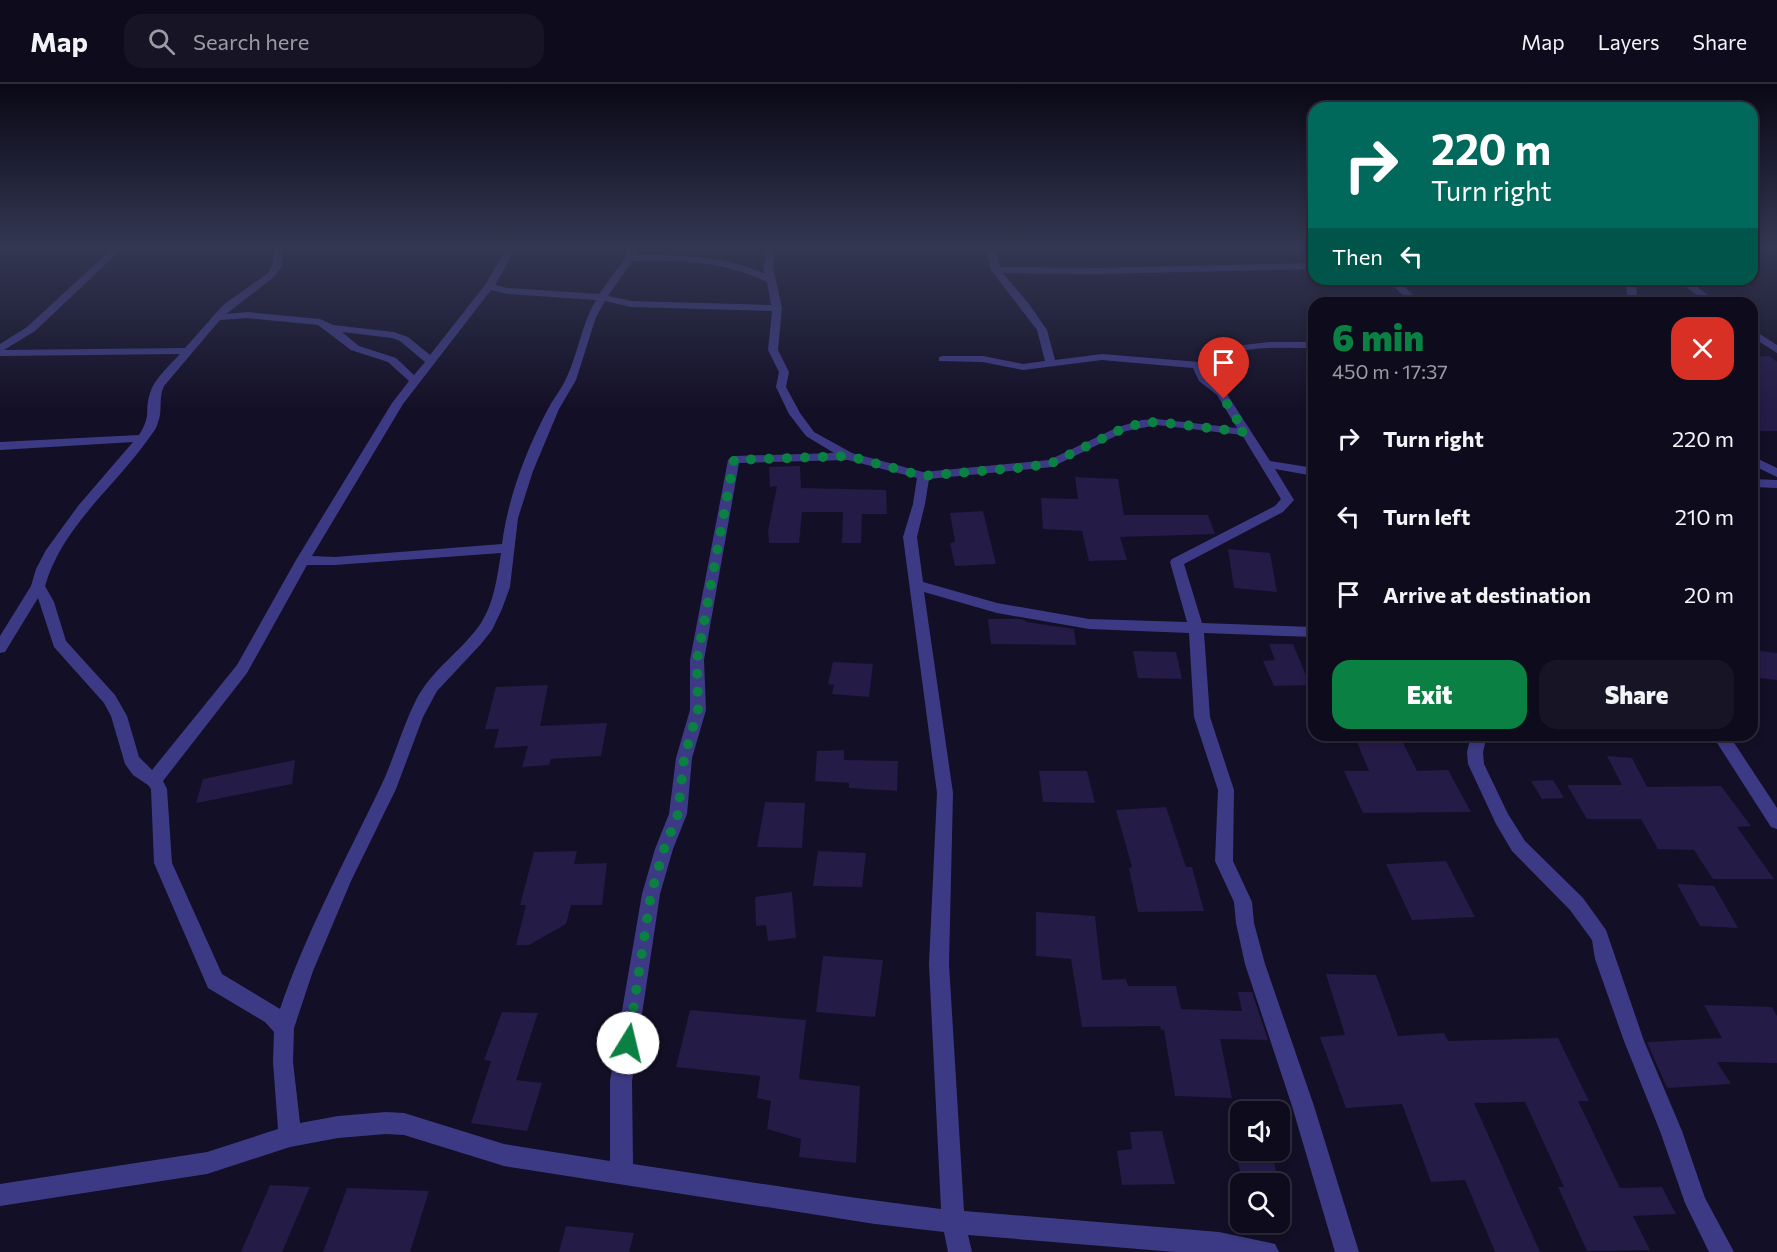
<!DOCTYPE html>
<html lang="en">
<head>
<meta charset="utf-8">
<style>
	:root { --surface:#0e0b1c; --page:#171425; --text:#f1f3f6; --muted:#9b9ba3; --line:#2e2b3b; --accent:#0b8043 }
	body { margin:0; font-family:Commissioner,sans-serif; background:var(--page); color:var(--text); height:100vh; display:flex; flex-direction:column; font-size:22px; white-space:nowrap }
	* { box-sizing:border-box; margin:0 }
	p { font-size:20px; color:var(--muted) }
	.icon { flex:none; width:33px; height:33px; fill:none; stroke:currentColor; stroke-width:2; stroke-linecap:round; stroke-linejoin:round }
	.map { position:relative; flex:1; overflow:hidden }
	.drawer { position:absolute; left:1308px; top:213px; width:450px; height:444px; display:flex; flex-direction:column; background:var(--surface); border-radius:18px; box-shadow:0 3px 9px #0003,0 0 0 2px var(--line) }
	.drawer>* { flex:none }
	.hud { position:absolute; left:1308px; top:18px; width:450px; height:183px; border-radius:18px; box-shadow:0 3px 9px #0003,0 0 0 2px var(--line); background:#00695c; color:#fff; overflow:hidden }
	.controls { position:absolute; left:1230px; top:1017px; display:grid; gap:12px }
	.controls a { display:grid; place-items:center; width:60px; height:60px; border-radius:12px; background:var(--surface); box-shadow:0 3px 9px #0003,0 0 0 2px var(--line); font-size:30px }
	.pin { position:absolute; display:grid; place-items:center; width:51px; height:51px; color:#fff; margin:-62px -26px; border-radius:50% 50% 50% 0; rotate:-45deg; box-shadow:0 0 6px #0007 }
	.pin .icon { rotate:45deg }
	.me { position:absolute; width:66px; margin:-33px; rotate:9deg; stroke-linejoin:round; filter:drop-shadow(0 0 4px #0008) }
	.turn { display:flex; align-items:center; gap:21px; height:126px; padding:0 24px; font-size:27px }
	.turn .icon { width:78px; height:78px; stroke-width:2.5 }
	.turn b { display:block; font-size:42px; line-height:51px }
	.then { display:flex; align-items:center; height:57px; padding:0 24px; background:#0003; gap:12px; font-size:22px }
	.round { display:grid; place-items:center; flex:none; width:63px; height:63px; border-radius:18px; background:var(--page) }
	.headline { display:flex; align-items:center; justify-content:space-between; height:102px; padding:0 24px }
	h1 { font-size:36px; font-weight:800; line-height:45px; color:var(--accent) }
	.button { display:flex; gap:12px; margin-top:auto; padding:12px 24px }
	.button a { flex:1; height:69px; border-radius:18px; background:var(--accent); color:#fff; font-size:24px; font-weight:800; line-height:69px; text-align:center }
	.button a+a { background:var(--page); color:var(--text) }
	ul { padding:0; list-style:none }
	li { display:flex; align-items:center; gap:18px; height:78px; padding:0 24px }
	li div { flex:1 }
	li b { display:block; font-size:22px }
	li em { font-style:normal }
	header { display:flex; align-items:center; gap:36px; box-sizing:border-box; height:84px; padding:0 30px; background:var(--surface); border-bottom:2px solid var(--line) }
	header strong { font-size:28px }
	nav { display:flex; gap:33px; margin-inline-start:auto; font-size:21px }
	.search { width:420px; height:54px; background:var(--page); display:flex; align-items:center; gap:15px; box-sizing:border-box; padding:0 21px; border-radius:18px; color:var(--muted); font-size:22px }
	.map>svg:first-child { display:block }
	.building { fill:#241b47 }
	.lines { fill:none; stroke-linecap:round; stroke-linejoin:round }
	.street { fill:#3d3a85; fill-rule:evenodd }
	.route { stroke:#0b8043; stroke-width:10; stroke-dasharray:0 18 }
</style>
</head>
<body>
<header>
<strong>Map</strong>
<div class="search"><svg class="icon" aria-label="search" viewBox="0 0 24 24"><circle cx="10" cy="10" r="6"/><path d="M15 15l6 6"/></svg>Search here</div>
<nav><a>Map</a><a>Layers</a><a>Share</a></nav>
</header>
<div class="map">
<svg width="1777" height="1168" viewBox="0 0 1777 1168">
	<rect width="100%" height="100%" fill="#130f26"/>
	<!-- building -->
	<g class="building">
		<polygon points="1769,272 1777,278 1777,347 1752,347 1752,273"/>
		<polygon points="800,382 801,404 886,406 887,430 862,430 861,459 842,459 843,428 802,428 799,459 769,459 768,447 777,402 770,403 769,383"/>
		<polygon points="1075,393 1118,395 1124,431 1208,431 1215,450 1120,453 1127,476 1089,477 1082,447 1043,445 1041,414 1078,415"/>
		<polygon points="983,427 996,480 955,482 950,459 955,458 950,429"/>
		<polygon points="1228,465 1270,469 1277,508 1234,504"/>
		<polygon points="988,535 1019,535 1025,536 1026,538 1074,545 1076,561 991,560"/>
		<polygon points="1269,560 1293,560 1310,601 1274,602 1263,577 1275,576"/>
		<polygon points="1752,566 1777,569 1777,596 1752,593"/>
		<polygon points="1133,567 1176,568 1182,595 1138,594"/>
		<polygon points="833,578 873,580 869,613 832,610 834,601 828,600"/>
		<polygon points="548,601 540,642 607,639 601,672 551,675 549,681 522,683 528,662 494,664 499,645 485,645 496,603"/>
		<polygon points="1354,651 1399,651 1417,687 1448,686 1471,728 1363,729 1344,687 1369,687"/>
		<polygon points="844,666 844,676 898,677 897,707 849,704 849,699 815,697 817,667"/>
		<polygon points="1607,672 1632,674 1647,703 1721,702 1751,742 1737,743 1774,795 1713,795 1694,766 1658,765 1641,735 1587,735 1567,701 1622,701"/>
		<polygon points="295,676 292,700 196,719 203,695"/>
		<polygon points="1039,687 1087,687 1095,719 1043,718"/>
		<polygon points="1553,696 1564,714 1542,715 1531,697"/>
		<polygon points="765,718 805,719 802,764 757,763"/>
		<polygon points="1166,723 1186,783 1192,783 1204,827 1138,828 1129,784 1132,783 1116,726"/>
		<polygon points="577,767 574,780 607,779 602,821 571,821 566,840 529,861 516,861 526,821 520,821 534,768"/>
		<polygon points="818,767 866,769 862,803 813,802"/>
		<polygon points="1446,777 1475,833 1412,836 1386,780"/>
		<polygon points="1677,800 1714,802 1738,844 1700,842"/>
		<polygon points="792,808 796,854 768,857 766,841 756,842 755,813"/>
		<polygon points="1036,828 1095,832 1102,896 1126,895 1128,902 1176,902 1181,925 1242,927 1238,908 1252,908 1268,956 1220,955 1232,1014 1175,1012 1164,946 1161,946 1160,942 1082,943 1071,875 1036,872"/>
		<polygon points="823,872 883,876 875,933 816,928"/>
		<polygon points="1326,890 1376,891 1398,952 1444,949 1448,957 1558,954 1589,1017 1578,1017 1620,1104 1662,1103 1676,1130 1633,1132 1650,1166 1587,1167 1558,1103 1564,1103 1525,1018 1474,1019 1540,1168 1495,1168 1465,1096 1431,1098 1402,1020 1346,1024 1320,953 1345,951"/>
		<polygon points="1704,921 1772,923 1777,932 1777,979 1717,978 1731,1000 1667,1004 1647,958 1722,954"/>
		<polygon points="690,926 806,936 799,995 860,1002 856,1079 799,1073 801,1055 767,1045 771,1017 757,1014 760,992 676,983"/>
		<polygon points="502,928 538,929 516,996 542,999 527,1047 471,1039 491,977 484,976"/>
		<polygon points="1162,1047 1175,1100 1122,1101 1117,1067 1132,1065 1130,1048"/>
		<polygon points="1235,1066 1271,1066 1279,1100 1243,1100"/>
		<polygon points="270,1101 310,1103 282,1168 241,1168"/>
		<polygon points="347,1104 429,1107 410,1168 323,1168"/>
		<polygon points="566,1142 634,1149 629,1168 559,1168"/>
	</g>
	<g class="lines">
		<!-- street -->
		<g class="street">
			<path d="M 115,162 L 125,162 L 35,247 L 4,266 L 185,264 L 223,221 L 268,189 L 272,182 L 275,162 L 283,162 L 282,182 L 274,193 L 226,230 L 247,228 L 320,235 L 333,241 L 394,248 L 408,253 L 430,271 L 485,201 L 508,162 L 517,162 L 495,201 L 507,204 L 599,210 L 625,174 L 628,162 L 637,162 L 634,171 C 678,171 725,171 765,190 L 763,183 L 768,162 L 776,162 L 773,183 L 782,224 L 778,266 L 789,288 L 786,303 L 800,329 L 814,348 L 852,369 L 923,388 L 1049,376 L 1118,343 L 1142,336 L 1157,335 L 1237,344 L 1217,311 L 1199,297 L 1193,284 L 1102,276 L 1023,286 L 983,278 L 939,277 L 939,273 L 943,272 L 983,272 L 1023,280 L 1045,277 L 1037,246 L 991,186 L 985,162 L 994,162 L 1000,183 L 1097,184 L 1314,179 L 1314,185 L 1097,190 L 1003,189 L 1029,220 L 1047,246 L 1055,276 L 1102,270 L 1199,278 L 1216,268 L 1235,262 L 1269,258 L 1314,258 L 1314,264 C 1278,264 1231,259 1203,286 L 1207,293 L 1225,307 L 1270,377 L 1314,384 L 1314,392 L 1275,385 L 1294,416 L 1283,428 L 1184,480 L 1202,539 L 1314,543 L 1314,553 L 1204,549 L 1210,633 L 1234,706 L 1233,777 L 1252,818 L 1254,839 L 1265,880 L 1314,1022 L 1359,1168 L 1335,1168 L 1292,1022 L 1245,880 L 1236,839 L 1234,818 L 1215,777 L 1218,706 L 1194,633 L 1189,549 L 1089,545 L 997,529 L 924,508 L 953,709 L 949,880 L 964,1127 L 1219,1148 L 1275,1160 L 1279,1168 L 1175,1168 L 968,1151 L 972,1168 L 948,1168 L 944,1148 L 875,1140 L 504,1082 L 404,1051 L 386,1050 L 338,1054 L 290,1063 L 207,1090 L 0,1122 L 0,1100 L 207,1068 L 278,1045 L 273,978 L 274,948 L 265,938 L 208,904 L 154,779 L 151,705 L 148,701 L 133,691 L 125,680 L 111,632 L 104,619 L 54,563 L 38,514 L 5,568 L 0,569 L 0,552 L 31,502 L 36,485 L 46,466 L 78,422 L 133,358 L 0,366 L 0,358 L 139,351 C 152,331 144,328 150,309 C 154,295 170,281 180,270 L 0,272 L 0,260 L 27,243 ZM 632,177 C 679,176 724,177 767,198 L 771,221 L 631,217 L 608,212 ZM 491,206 L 507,210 L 596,216 C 581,241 578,271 565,297 C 560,307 553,315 548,325 C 526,366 508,414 502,460 L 335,473 L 312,472 L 403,320 ZM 605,217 L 631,223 L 772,227 L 768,266 L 779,288 L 776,303 L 789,330 L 806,352 L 834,369 L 734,372 L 728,376 L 690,576 L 690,626 L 676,674 L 669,730 L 655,765 L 642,810 L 610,997 L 610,1077 L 504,1060 L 404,1029 L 386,1028 L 338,1032 L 300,1039 L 293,978 L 294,944 L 313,887 L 351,797 L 396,705 L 423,633 L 437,607 L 481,560 L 492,546 L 502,525 L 510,503 L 518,434 L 533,387 L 559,325 L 576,296 L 596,233 ZM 247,234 L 318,241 L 351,266 L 388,278 L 409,297 L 392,319 L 296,476 L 237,581 L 152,686 L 139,673 L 127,632 L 115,611 L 66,557 L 54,518 L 45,502 C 63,441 114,404 149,354 C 152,350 157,344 158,338 C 163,327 158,314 164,302 L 220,236 ZM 342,248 L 392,254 L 400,257 L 425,278 L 414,291 L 396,274 L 359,262 ZM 1157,341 L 1242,351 L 1281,415 L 1275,422 L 1172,475 L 1170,478 L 1187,538 L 1089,535 L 997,519 L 923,498 L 917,453 L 925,420 L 929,395 L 1052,383 L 1126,347 ZM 848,376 L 917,394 L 913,420 L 903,453 L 937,709 L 929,880 L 941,1125 C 838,1113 735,1095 633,1080 L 632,997 L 660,810 L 673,765 L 687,730 L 692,674 L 706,626 L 704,576 L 739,379 ZM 501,469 C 497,494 494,521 479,542 C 460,568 433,585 417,614 C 402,643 394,676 379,706 C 344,779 306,849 280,925 L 222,890 L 172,779 L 167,705 L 163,697 L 247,589 L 307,481 L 335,481 Z"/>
			<polygon points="1386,195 1396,195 1422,219 1411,219"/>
			<polygon points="1625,195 1635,195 1638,219 1628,219"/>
			<polygon points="1676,195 1687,195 1718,219 1707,219"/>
			<polygon points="1752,245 1777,261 1777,269 1752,253"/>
			<polygon points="1752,372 1777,384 1777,393 1752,381"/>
			<polygon points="1752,395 1777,396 1777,404 1752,403"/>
			<polygon points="1471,651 1487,651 1483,668 1484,680 1508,730 1525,757 1583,814 1606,846 1644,957 1682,1047 1705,1114 1734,1168 1709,1168 1685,1119 1660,1047 1624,957 1595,875 1592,856 1570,826 1512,767 1496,740 1468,680 1467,668"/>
			<polygon points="1712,651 1729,651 1777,724 1777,745 1771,743"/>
		</g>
	</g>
	<!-- sky -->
	<linearGradient id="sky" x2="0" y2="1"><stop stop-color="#0a0815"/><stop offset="0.5" stop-color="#333752"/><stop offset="1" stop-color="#333752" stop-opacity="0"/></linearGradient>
	<rect width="1777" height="326" fill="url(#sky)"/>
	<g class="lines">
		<!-- route -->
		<polyline class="route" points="628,959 651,810 664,765 678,730 684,674 698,626 697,576 734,376 848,372 923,392 1029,383 1052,379 1122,345 1142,339 1157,338 1245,348 1224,315"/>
	</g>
</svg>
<div class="controls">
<a><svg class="icon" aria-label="sound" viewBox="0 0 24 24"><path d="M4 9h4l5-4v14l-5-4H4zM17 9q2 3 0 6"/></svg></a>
<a><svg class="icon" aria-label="search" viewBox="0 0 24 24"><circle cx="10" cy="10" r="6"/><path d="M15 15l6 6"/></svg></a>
</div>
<div class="pin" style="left:1224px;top:315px;background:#d93025"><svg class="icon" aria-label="arrive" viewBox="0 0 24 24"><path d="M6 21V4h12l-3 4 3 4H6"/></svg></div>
<svg class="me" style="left:628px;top:959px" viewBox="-20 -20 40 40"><circle r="19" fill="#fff"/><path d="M0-13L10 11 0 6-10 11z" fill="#0b8043"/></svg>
<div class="hud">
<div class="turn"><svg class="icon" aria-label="right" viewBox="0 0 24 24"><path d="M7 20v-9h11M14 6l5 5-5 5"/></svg><div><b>220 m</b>Turn right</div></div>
<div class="then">Then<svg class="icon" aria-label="left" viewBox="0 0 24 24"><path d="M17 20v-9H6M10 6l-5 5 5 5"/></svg></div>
</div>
<section class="drawer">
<div class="headline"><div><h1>6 min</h1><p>450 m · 17:37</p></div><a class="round" style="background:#d93025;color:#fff"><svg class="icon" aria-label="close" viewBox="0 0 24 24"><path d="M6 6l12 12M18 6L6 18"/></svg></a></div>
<ul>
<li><svg class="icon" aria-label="right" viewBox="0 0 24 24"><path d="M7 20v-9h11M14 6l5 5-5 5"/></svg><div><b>Turn right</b></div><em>220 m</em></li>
<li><svg class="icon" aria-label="left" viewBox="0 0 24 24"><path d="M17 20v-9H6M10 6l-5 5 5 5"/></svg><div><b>Turn left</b></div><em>210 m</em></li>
<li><svg class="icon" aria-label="arrive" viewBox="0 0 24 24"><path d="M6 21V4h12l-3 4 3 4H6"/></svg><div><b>Arrive at destination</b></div><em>20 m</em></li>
</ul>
<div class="button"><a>Exit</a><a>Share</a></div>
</section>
</div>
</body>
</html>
